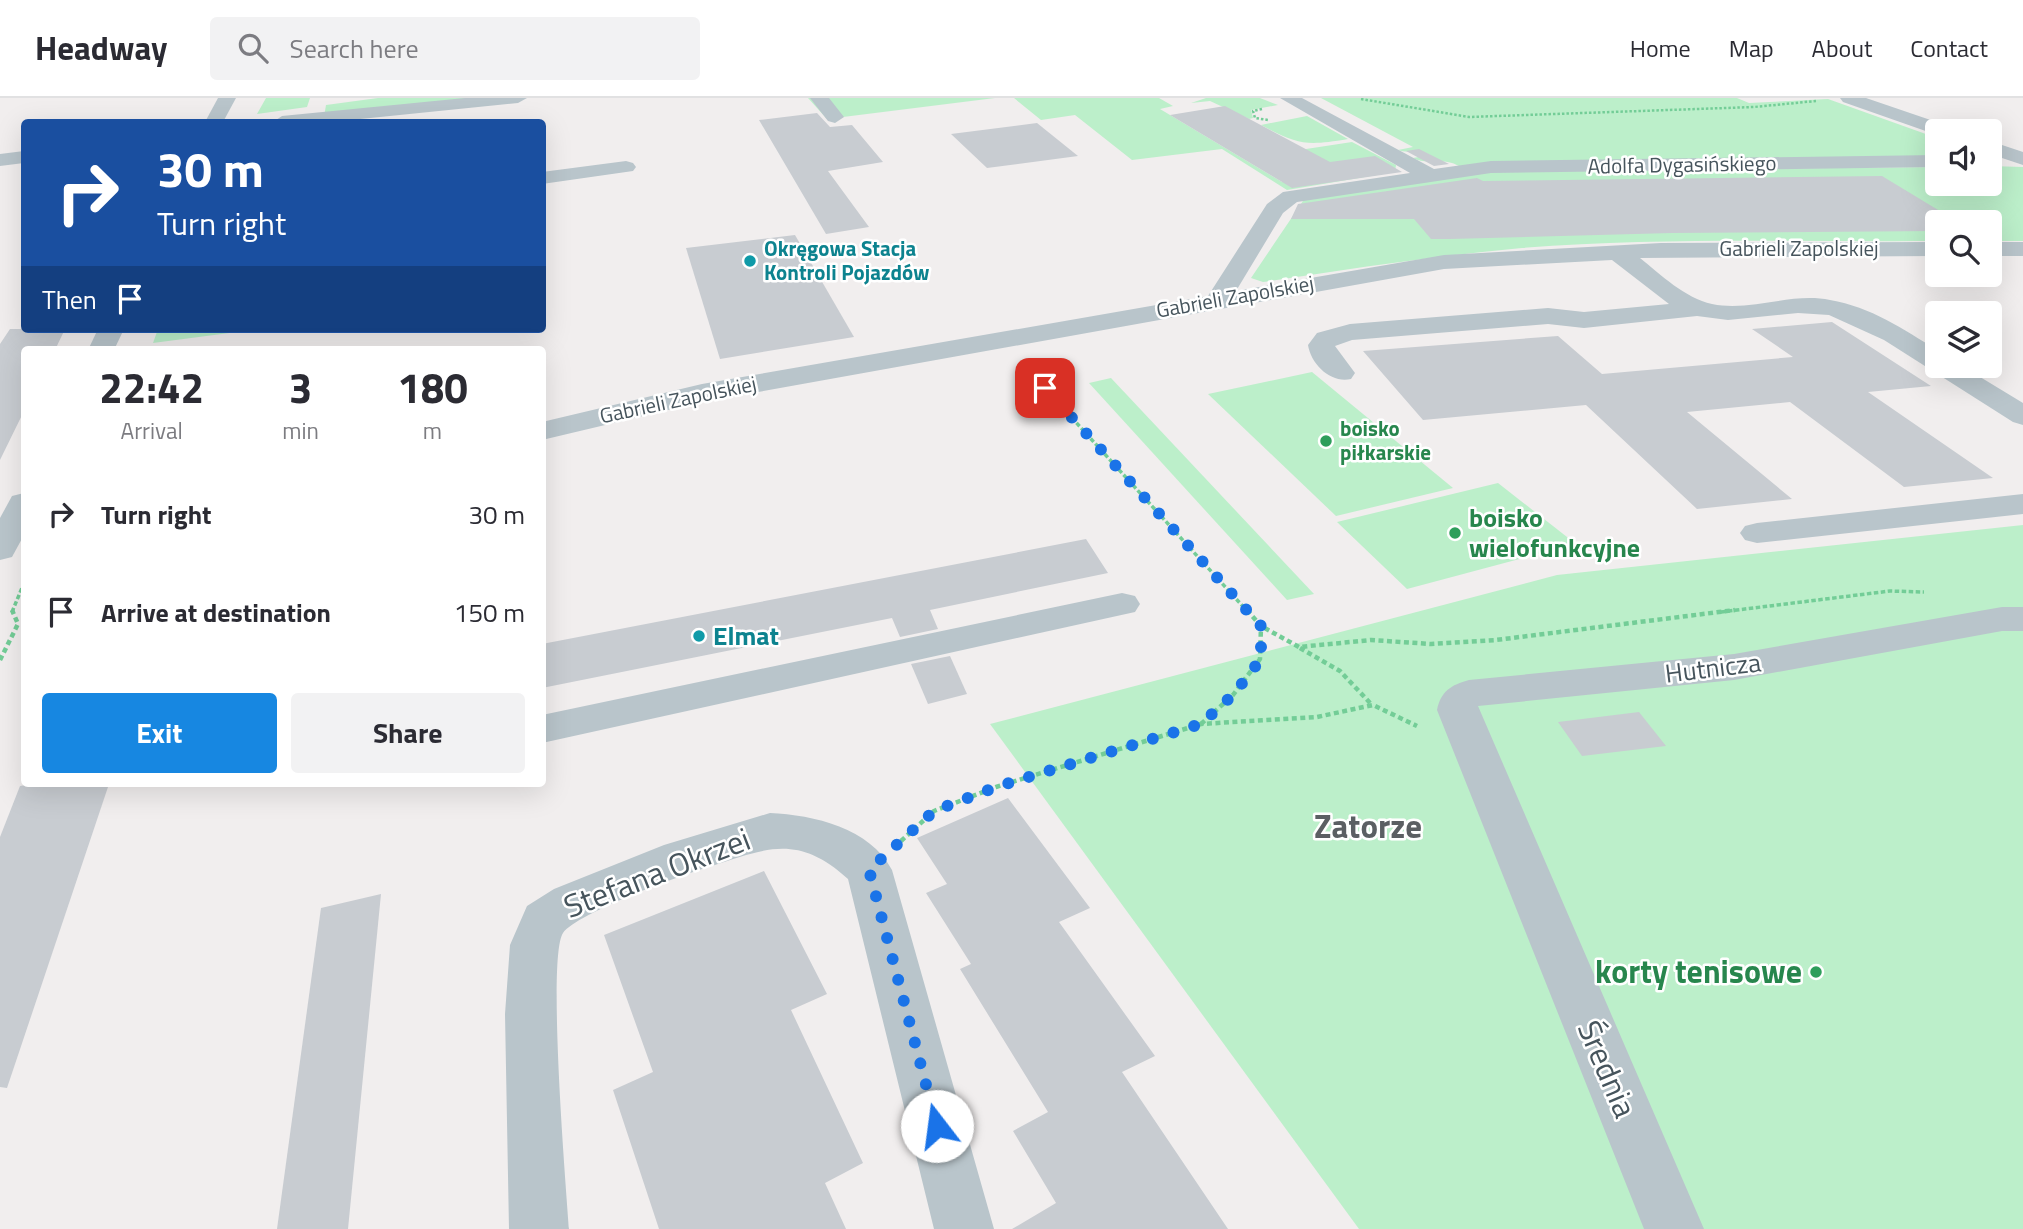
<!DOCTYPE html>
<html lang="en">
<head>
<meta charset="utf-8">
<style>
	:root { --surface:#fff; --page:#f2f2f3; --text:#2b2b33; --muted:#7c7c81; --line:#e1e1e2; --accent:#1787e1 }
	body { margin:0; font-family:"Titillium Web",sans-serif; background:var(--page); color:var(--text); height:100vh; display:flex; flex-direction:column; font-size:26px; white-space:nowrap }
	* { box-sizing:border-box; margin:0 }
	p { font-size:23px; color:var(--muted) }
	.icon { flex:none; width:38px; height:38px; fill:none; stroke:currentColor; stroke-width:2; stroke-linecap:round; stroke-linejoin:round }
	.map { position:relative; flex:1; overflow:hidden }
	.side { position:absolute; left:21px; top:248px; width:525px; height:441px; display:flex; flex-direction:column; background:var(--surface); border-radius:7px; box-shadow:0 7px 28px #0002 }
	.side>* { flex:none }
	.guide { position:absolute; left:21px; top:21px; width:525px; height:214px; border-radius:7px; box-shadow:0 7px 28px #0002; background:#1a4fa0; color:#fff; overflow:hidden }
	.tools { position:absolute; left:1925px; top:21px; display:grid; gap:14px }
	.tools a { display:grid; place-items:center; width:77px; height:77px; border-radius:7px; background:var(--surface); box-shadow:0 7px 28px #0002; font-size:35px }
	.pin { position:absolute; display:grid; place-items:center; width:60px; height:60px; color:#fff; margin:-30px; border-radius:14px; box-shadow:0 4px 10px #0006 }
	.me { position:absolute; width:77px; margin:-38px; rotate:345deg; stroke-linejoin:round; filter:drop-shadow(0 0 5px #0008) }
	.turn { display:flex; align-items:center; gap:24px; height:147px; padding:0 21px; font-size:32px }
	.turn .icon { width:91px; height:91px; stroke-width:2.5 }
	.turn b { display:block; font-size:49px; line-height:60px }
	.then { display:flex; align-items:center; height:66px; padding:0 21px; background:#0003; gap:14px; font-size:26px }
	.eta { display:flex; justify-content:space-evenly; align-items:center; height:119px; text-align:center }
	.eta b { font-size:42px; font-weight:700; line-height:49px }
	.button { display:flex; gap:14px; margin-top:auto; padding:14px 21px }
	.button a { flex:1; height:80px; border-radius:7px; background:var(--accent); color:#fff; font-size:28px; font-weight:700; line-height:80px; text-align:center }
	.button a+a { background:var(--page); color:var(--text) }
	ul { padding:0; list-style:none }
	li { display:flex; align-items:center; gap:21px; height:98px; padding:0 21px }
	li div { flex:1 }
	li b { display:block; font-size:26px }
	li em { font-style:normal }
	header { display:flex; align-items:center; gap:42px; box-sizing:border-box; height:98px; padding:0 35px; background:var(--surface); border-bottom:2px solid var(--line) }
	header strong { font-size:33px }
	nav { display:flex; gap:38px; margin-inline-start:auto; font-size:24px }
	.search { width:490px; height:63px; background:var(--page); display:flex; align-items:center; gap:18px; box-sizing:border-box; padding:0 24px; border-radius:7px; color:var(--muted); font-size:26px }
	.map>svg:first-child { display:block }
	.green { fill:#bcefca }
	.building { fill:#c8ccd1 }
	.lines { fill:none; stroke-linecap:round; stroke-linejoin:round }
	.path-far2 { stroke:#73cd97; stroke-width:2.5; stroke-dasharray:2.5 2; stroke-linecap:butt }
	.path-far1 { stroke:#73cd97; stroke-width:3.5; stroke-dasharray:4.5 2.5; stroke-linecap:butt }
	.path { stroke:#73cd97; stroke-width:4.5; stroke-dasharray:5 3.5; stroke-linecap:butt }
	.minor { fill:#b9c5cb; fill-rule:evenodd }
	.route { stroke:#1a73e8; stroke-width:12; stroke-dasharray:0 21.6 }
	.culture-dot { fill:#0f9aa8; stroke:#fff; stroke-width:2.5 }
	.leisure-dot { fill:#2e9e5b; stroke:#fff; stroke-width:2.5 }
	.labels { text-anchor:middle; stroke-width:5; stroke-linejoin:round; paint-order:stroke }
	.far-street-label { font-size:21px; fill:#46545c; stroke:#fff }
	.far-culture-label { font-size:21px; font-weight:bold; fill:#0d838f; stroke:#fff; text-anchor:start }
	.far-leisure-label { font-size:21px; font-weight:bold; fill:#27864d; stroke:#fff; text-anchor:start }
	.leisure-label { font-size:26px; font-weight:bold; fill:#27864d; stroke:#fff; text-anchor:start }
	.culture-label { font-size:26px; font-weight:bold; fill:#0d838f; stroke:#fff; text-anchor:start }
	.street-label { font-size:26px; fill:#46545c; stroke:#fff }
	.near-street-label { font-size:32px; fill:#46545c; stroke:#fff }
	.near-leisure-label { font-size:32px; font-weight:bold; fill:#27864d; stroke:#fff; text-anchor:end }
	.district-label { font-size:33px; font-weight:bold; fill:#5b5f63; stroke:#fff }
</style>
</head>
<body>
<header>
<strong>Headway</strong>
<div class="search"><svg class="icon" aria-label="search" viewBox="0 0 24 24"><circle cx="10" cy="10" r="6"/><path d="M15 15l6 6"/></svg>Search here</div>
<nav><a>Home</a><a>Map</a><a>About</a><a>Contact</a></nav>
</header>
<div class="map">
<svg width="2023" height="1131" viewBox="0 0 2023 1131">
	<rect width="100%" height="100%" fill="#f1eeee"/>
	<!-- green -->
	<g class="green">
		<polygon points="266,0 310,0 307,9 257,16"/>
		<polygon points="378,0 499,0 324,19 326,7"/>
		<polygon points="808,0 995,0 827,21"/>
		<polygon points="1014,0 1159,0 1173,8 1160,11 1282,84 1306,51 1352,44 1396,67 1395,74 1287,92 1222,51 1132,62 1075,17 1041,22"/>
		<polygon points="1206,0 1260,0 1278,7 1251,12 1253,20 1249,21 1210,3 1191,5"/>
		<path d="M 1321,0 L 1737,0 L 1749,5 L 1828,1 L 1937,40 L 1937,60 L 1459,68 C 1441,58 1428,68 1413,60 L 1430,57 C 1417,50 1409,56 1398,52 L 1413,49 Z"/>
		<path d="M 1307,18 L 1348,41 C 1306,48 1298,47 1261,27 Z"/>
		<path d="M 1990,68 L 2023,69 L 2023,143 L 1990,143 L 1990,124 L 1937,124 L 1937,143 C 1799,144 1659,139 1522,150 C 1435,158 1349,171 1263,184 L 1251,180 L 1305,100 L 1485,73 L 1937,69 L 1937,86 L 1990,86 Z"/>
		<polygon points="158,231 260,231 153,245"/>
		<polygon points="1312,274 1453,390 1336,418 1208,296"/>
		<polygon points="1111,280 1314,496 1287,502 1089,285"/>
		<polygon points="1498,385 1576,446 1407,491 1337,424"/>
		<polygon points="2023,427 2023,1131 1359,1131 990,626 1557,477"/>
	</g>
	<!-- building -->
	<g class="building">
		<polygon points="1225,8 1330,64 1375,58 1402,74 1292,90 1170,17"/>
		<polygon points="817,15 830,29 852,27 883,64 828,73 869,129 826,136 759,22"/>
		<polygon points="1037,25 1078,58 987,70 951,36"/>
		<polygon points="1419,51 1449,66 1434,68 1406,53"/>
		<polygon points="1882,78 1958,124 1937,124 1937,133 1672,135 1450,141 1431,141 1414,121 1291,121 1298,106 1477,80 1483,83"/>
		<polygon points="795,137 854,239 720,261 686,150"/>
		<polygon points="1832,224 1931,288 1868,294 1993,380 1904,389 1790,304 1687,314 1792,401 1697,411 1586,307 1423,322 1363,253 1558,238 1602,276 1793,259 1752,231"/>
		<polygon points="10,231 65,231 55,252 24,252 24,313 0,362 0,246"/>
		<polygon points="1086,441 1108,475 930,512 938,531 900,539 892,520 542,590 542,546"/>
		<polygon points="950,558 967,596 928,606 911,566"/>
		<polygon points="1639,614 1666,648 1582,658 1558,624"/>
		<polygon points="32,686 109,686 7,990 0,989 0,739 20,688"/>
		<polygon points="1008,700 1090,810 1059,824 1155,958 1122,974 1228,1131 1012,1131 1056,1105 1013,1033 1048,1014 960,871 971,866 926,795 947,786 917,740"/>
		<polygon points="764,773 827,896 791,912 863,1065 825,1085 846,1131 659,1131 613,992 653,974 604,837"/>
		<polygon points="381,796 348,1131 277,1131 321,810"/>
	</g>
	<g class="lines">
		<!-- path-far2 -->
		<g class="path-far2">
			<polyline points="1361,1 1469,19 1754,9 1816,3"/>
			<polyline points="1262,11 1253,13 1255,20 1268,22"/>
			<polyline points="1027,270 1055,300"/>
		</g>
		<!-- path-far1 -->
		<g class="path-far1">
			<polyline points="1053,299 1248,514"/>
			<polyline points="12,514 24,485"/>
			<polyline points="1721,514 1890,493 1924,494"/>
		</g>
		<!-- path -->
		<g class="path">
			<polyline points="1247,512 1261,528 1299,549 1371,542 1431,546 1496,542 1735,512"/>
			<polyline points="1300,550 1340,573 1372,607"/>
			<polyline points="0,562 18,526 12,512"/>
			<polyline points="1201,626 1233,597 1260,561 1261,528"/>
			<polyline points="901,743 934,713 996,689 1201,626 1317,619 1373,607 1417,628"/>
		</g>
		<!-- minor -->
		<g class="minor">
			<polygon points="218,0 236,0 223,24 205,24"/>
			<polygon points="465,0 527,0 518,5 331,24 273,24 282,18"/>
			<polygon points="810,0 829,0 844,19 835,25 828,23"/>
			<path d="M 1280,0 L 1302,0 L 1434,71 L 1491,63 L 1937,57 L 1937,69 L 1491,75 L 1297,104 L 1283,115 L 1236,193 L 1444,157 L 1661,145 L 1937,144 L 1937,158 L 1640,160 C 1661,177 1685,200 1712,206 C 1751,214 1791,194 1830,202 C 1871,209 1903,231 1937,252 L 1937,268 L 1962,268 L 2023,305 L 2023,327 L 2013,324 L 1884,242 L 1829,217 L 1798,215 L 1728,222 L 1697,218 L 1584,230 L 1548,226 L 1352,242 L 1335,248 L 1355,275 L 1351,281 C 1332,286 1311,267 1308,247 L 1317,235 L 1350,226 L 1548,210 L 1584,214 L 1669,206 L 1612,162 L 1444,171 L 702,304 L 542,342 L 542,324 L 702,286 L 1208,198 L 1267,106 L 1283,94 L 1410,75 Z"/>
			<polygon points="1840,0 1866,0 1951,29 1953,33 1937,33 1937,37 1843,4"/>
			<polygon points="1990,43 2023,54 2023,67 1990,56"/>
			<polygon points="24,53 24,65 0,68 0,56"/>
			<polygon points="626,63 633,65 636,69 633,73 542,86 542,74"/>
			<rect x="1990" y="144" width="33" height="14"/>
			<polygon points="98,231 124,231 114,252 88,252"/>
			<polygon points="24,395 24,437 12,459 0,462 0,420 12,398"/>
			<polygon points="2023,396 2023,416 1757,445 1745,442 1740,435 1745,428 1757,425"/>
			<polygon points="1122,495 1135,498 1140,506 1135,514 542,645 542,617"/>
			<path d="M 2002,509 L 2023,509 L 2023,533 L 2002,533 L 1734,582 L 1478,608 L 1704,1131 L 1644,1131 L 1437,612 C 1441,593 1451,587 1469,582 L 1734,556 Z"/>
			<path d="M 770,715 C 814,717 870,730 892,772 L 994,1131 L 934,1131 L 848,781 C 799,737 769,749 712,768 C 684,776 577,815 563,835 C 547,859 566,1088 569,1131 L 509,1131 L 505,916 L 510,847 L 527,808 L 554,791 L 664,747 Z"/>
		</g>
	</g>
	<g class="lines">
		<!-- route -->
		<polyline class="route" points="937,1028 869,772 934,713 996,689 1201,626 1233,597 1261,561 1261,528 1045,290"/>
	</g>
	<!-- markers -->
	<g class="culture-dot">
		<circle cx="750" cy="163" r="7"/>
		<circle cx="699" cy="538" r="7"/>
	</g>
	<g class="leisure-dot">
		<circle cx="1326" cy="343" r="7"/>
		<circle cx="1455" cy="435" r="7"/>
		<circle cx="1816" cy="874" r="7"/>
	</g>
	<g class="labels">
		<!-- far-street labels -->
		<g class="far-street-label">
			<text transform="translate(1682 67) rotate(-1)" y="7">Adolfa Dygasińskiego</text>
			<text x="1799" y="158">Gabrieli Zapolskiej</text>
			<text transform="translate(1235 199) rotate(-10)" y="7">Gabrieli Zapolskiej</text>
			<text transform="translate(678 302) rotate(-12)" y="7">Gabrieli Zapolskiej</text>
		</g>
		<!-- far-culture labels -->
		<g class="far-culture-label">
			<text x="764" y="158">Okręgowa Stacja<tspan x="764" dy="24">Kontroli Pojazdów</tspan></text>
		</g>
		<!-- far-leisure labels -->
		<g class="far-leisure-label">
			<text x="1340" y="338">boisko<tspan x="1340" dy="24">piłkarskie</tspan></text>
		</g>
		<!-- leisure labels -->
		<g class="leisure-label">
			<text x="1469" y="429">boisko<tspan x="1469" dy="30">wielofunkcyjne</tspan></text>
		</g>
		<!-- culture labels -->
		<g class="culture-label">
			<text x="713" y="547">Elmat</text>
		</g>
		<!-- street labels -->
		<g class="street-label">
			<text transform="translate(1713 570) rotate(-7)" y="9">Hutnicza</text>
		</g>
		<!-- near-street labels -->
		<g class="near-street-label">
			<text transform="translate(657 775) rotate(-21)" y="11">Stefana Okrzei</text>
			<text transform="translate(1607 971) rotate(67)" y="11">Średnia</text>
		</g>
		<!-- near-leisure labels -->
		<g class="near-leisure-label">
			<text x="1802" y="885">korty tenisowe</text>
		</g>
		<!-- district labels -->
		<g class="district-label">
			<text x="1368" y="740">Zatorze</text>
		</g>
	</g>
</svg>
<div class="tools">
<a><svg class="icon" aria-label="sound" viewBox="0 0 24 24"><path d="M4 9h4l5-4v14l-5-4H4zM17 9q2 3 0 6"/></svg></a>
<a><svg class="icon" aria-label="search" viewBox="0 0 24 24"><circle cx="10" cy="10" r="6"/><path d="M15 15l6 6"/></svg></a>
<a><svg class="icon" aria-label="layers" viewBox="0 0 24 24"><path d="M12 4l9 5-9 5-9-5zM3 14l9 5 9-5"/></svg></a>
</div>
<div class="pin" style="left:1045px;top:290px;background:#d93025"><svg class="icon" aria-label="arrive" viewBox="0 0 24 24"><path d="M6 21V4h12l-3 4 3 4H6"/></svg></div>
<svg class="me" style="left:937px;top:1028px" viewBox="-20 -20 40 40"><circle r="19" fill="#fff"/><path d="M0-13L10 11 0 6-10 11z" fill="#1a73e8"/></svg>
<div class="guide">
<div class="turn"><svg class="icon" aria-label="right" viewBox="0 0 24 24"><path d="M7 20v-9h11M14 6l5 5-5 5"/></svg><div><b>30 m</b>Turn right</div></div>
<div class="then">Then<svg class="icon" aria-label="arrive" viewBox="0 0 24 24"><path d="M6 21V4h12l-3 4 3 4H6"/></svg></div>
</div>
<section class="side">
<div class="eta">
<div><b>22:42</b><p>Arrival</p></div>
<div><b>3</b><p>min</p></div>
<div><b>180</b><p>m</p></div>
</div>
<ul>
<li><svg class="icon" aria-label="right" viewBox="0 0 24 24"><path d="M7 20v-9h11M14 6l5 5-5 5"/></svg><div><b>Turn right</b></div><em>30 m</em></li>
<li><svg class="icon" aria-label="arrive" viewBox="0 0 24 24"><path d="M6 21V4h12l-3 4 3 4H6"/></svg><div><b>Arrive at destination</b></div><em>150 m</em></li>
</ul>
<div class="button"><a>Exit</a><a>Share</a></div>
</section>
</div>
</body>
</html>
